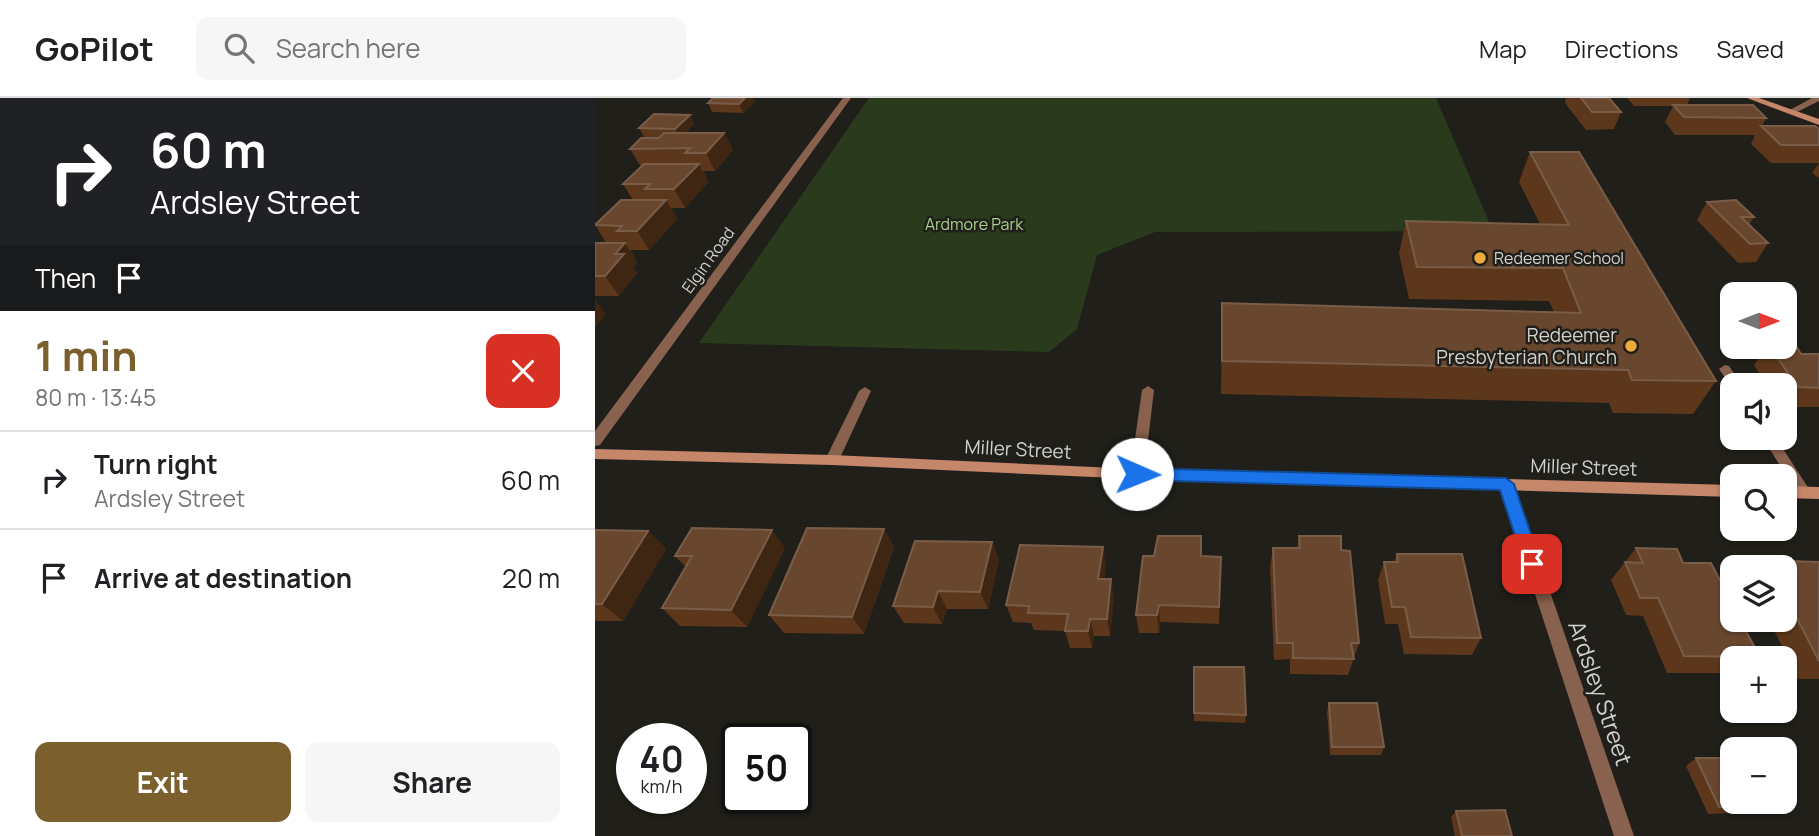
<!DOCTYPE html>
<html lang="en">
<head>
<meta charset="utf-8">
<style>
	:root { --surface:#fff; --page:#f6f6f6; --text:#202124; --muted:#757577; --line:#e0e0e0; --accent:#7b5f2d }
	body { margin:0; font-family:Manrope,sans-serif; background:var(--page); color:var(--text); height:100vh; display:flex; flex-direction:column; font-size:26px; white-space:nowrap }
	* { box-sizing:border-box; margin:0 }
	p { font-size:23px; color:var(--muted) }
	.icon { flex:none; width:38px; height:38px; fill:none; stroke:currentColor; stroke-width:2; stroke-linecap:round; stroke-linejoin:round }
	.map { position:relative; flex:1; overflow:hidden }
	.details { display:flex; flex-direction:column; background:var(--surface); width:595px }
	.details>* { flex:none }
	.banner { background:#202124; color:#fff; overflow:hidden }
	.needle { width:46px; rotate:90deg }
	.controls { position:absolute; left:1125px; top:184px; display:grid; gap:14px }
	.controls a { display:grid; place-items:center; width:77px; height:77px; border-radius:14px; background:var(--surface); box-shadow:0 2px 5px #0004; font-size:35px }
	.speed { position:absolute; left:21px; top:625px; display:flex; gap:14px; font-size:35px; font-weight:700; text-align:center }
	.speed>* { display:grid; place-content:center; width:91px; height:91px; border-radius:50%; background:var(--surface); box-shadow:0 2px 5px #0004; line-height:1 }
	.speed small { font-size:18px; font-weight:400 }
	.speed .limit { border:4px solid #111; border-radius:10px; background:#fff; color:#111 }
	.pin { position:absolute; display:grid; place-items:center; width:60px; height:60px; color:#fff; margin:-30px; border-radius:14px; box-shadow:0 4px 10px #0006 }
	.me { position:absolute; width:77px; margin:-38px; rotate:91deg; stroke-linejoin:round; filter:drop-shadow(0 0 5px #0008) }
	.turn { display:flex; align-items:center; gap:24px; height:147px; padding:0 35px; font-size:32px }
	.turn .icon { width:91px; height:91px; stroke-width:2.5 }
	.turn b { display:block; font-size:49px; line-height:60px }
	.then { display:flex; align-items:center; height:66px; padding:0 35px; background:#0003; gap:14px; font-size:26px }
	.round { display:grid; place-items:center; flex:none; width:74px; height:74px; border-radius:14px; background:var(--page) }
	.head { display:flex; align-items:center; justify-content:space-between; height:119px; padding:0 35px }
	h1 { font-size:42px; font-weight:700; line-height:52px; color:var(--accent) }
	.primary-button { display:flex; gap:14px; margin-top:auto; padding:14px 35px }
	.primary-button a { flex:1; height:80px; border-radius:14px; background:var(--accent); color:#fff; font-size:28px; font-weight:700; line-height:80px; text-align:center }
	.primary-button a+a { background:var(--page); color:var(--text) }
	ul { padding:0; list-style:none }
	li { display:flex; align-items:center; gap:21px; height:98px; padding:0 35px; border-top:2px solid var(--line) }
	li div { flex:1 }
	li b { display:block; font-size:26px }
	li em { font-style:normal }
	header { display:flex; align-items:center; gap:42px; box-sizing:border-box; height:98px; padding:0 35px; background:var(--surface); border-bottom:2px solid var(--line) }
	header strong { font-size:33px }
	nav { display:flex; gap:38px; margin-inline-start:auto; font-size:24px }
	.search { width:490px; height:63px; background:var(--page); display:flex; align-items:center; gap:18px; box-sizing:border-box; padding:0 24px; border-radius:14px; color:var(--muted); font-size:26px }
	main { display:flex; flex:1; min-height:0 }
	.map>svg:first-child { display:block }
	.green { fill:#2a3b1d }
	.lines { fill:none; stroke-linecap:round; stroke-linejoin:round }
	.lane { fill:#89614f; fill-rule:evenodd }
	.street { fill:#89614f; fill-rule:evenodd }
	.secondary { fill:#c68669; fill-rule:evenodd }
	.wall { fill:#5c371b }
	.shaded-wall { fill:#3f2612 }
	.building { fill:#69472f; stroke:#795d48; stroke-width:2 }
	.route { fill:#1a73e8; stroke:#114b97; stroke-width:2 }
	.poi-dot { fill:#ebaa39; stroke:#201f19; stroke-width:2.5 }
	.labels { text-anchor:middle; stroke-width:5; stroke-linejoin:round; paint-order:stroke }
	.far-park-label { font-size:16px; fill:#a8d18c; stroke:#201f19 }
	.far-poi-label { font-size:16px; fill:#d3d2ce; stroke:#201f19; text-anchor:start }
	.far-street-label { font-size:16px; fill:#d3d2ce; stroke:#201f19 }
	.poi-label { font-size:19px; fill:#d3d2ce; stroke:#201f19; text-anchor:end }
	.street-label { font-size:19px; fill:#d3d2ce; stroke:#201f19 }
	.near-street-label { font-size:23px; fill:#d3d2ce; stroke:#201f19 }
</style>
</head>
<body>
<header>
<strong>GoPilot</strong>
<div class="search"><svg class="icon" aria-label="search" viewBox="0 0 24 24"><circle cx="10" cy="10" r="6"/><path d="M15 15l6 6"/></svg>Search here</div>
<nav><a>Map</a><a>Directions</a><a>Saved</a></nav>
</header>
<main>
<section class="details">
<div class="banner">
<div class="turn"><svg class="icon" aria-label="right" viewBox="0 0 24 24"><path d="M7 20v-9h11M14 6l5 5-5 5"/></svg><div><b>60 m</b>Ardsley Street</div></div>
<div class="then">Then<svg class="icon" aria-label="arrive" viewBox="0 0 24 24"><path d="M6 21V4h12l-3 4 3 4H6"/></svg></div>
</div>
<div class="head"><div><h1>1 min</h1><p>80 m · 13:45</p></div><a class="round" style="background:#d93025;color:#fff"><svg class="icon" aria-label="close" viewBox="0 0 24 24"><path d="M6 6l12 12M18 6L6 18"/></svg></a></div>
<ul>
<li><svg class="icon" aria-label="right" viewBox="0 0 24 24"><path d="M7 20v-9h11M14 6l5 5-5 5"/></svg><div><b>Turn right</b><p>Ardsley Street</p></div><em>60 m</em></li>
<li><svg class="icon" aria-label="arrive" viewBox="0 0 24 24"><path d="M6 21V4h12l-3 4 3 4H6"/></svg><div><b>Arrive at destination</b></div><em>20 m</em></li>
</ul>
<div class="primary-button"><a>Exit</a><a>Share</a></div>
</section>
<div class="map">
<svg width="1224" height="738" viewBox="0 0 1224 738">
	<rect width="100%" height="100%" fill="#201f19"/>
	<!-- green -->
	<polygon class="green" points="274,0 841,0 898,133 560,134 502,157 482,231 454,254 104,245"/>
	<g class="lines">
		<!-- lane -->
		<g class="lane">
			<polygon points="1130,267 1134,268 1147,287 1138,287 1137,290 1124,271"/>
			<polygon points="553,288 559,292 549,376 547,380 537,380 535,376 547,292"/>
			<polygon points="270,289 276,293 244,362 237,367 232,366 230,362 264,293"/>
			<polygon points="1168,340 1181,340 1214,391 1216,395 1214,399 1204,399"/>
		</g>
		<!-- street -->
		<g class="street">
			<polygon points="248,0 256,0 5,347 0,348 0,333"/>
			<polygon points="1217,0 1224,0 1224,3 1198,16 1191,14"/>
			<polygon points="911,381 916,382 918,386 1039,738 1019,738 904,386 906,382"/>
		</g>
		<!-- secondary -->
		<g class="secondary">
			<polygon points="1152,0 1164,0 1224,21 1224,27"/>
			<polygon points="0,351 237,357 542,371 1138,387 1138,399 542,381 237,367 0,361"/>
			<polygon points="1190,388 1224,389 1224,401 1190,400"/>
		</g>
	</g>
	<!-- wall -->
	<g class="wall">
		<polygon points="971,0 1014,0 1026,14 1019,31 991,32 970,5"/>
		<polygon points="1032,0 1095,0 1092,7 1171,20 1167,28 1224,31 1224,80 1217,75 1224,65 1176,65 1156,46 1160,37 1080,37 1070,24 1078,8 1039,8"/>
		<polygon points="160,3 148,15 117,14 113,5"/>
		<polygon points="95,17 99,26 90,35 129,35 138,52 120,73 108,73 113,84 90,110 76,110 82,121 54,152 35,152 42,164 38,169 42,175 24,198 0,198 0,145 11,145 0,127 38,102 28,86 46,69 35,51 65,40 49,39 44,30"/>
		<polygon points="935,54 1121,283 1098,316 1018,315 1014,305 626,296 627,205 959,214 954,203 814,201 804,155 811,123 945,126 924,84"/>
		<polygon points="1112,104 1159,119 1154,127 1173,145 1161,164 1143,165 1102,122"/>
		<polygon points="1172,248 1201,248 1206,256 1224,256 1224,309 1190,309 1190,287 1172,287 1159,267"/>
		<polygon points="289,431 299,449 269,536 189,535 174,517"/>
		<polygon points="0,432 53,433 71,451 28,523 0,523"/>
		<polygon points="704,438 746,452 764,545 753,577 695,576 695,561 679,562 675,469 678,450 702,450"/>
		<polygon points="397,444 404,462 393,511 352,511 347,526 309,525 298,508"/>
		<polygon points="190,450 152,529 85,528 67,510 91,469 80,458"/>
		<polygon points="1041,450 1088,465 1165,559 1163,560 1138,560 1138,575 1072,575 1048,518 1031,517 1016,482"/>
		<polygon points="802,456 886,540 877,557 809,556 803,526 790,526 783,482 789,464 799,464"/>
		<polygon points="606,458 626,459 624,526 565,524 564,535 544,535 541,517"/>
		<polygon points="1193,463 1224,464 1224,581 1203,581 1174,522 1190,522 1190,469 1187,469"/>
		<polygon points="511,467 509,481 519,499 515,538 499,538 497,550 475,550 470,533 439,532 436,525 418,524 411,507"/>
		<polygon points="599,569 651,617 650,625 599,623"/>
		<polygon points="734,605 789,649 786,657 735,657 732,613"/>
		<polygon points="1101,660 1173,708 1161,714 1113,716 1091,668"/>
		<polygon points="861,713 917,738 860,738 856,719"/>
	</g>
	<!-- shaded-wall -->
	<g class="shaded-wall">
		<polygon points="150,0 158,0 160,3 148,15 144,6"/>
		<polygon points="95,17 99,26 85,40 80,31"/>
		<polygon points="129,35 138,52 120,73 111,55"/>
		<polygon points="104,66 113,84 90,110 79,91"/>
		<polygon points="71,102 82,121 54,152 42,133"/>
		<polygon points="30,145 42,164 38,169 42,175 24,198 10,178 20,156"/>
		<polygon points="0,202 11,216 0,230"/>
		<polygon points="289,431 299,449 269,536 257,519"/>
		<polygon points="177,432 190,450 152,529 136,512"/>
		<polygon points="53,433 71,451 28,523 7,506"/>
		<polygon points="397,444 404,462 393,511 385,494"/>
		<polygon points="508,449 511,467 506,499 503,481"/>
		<polygon points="516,481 519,499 515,538 512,521"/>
		<polygon points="343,493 352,511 347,526 338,509"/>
		<polygon points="564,507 565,524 564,535 562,517"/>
		<polygon points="495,521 499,538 497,550 493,533"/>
	</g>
	<!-- building -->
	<g class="building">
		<polygon points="118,0 150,0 144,6 113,5"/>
		<polygon points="986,0 1014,0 1026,14 997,14"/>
		<polygon points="1078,7 1158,7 1171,20 1089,19"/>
		<polygon points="59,16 95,17 80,31 44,30"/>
		<polygon points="1166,28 1220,28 1224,31 1224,47 1186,47"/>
		<polygon points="69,35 129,35 111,55 90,55 95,50 35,51 46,40 64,40"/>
		<polygon points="935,54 984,54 1121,283 1037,282 1033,272 627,263 627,205 986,215 968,170 822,169 811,123 974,127"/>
		<polygon points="49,66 104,66 79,91 50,91 55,86 28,86"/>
		<polygon points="26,102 71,102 42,133 22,133 27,128 0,127"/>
		<polygon points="1141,102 1159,119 1146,119 1173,145 1155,146 1112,104"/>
		<polygon points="0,145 30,145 20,156 29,156 10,178 0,178"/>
		<polygon points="1174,248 1201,248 1206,256 1224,256 1224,290 1203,289"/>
		<polygon points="97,430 177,432 136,512 67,510 97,458 80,458"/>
		<polygon points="212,430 289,431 257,519 174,517"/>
		<polygon points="0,432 53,433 7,506 0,506"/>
		<polygon points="563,438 606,438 606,458 626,459 624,509 564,507 562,517 541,517 548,458 559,458"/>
		<polygon points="704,438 746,438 746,452 755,453 764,545 756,545 759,561 698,560 698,545 682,545 678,450 705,450"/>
		<polygon points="320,443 397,444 385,494 343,493 338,509 298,508"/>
		<polygon points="425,447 508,449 503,481 516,481 512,521 495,521 493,533 470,533 473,516 433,515 434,508 411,507"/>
		<polygon points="1041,450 1082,451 1088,465 1116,465 1138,507 1138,522 1145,522 1165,559 1089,558 1063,500 1045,500 1030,464 1048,465"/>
		<polygon points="802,456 867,456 886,540 816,539 810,509 797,509 789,464 803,464"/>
		<polygon points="1193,463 1224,464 1224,563 1193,503 1190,502 1190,471 1198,471"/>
		<polygon points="599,569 649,569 651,617 599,615"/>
		<polygon points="734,605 782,605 789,649 737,649"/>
		<polygon points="1101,660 1138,660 1138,704 1171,704 1173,708 1124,709"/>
		<polygon points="910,712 917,738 867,738 861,713"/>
	</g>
	<!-- route -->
	<polygon class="route" points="542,370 911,380 919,386 946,466 944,471 937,474 931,471 905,392 542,382 534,376"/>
	<!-- markers -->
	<g class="poi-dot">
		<circle cx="885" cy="160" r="7"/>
		<circle cx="1036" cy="248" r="7"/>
	</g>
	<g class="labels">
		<!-- far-park labels -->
		<g class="far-park-label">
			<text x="379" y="132">Ardmore Park</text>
		</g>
		<!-- far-poi labels -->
		<g class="far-poi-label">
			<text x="899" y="166">Redeemer School</text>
		</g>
		<!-- far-street labels -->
		<g class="far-street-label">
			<text transform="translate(113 162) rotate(-54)" y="6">Elgin Road</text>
		</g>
		<!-- poi labels -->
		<g class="poi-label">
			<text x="1022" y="244">Redeemer<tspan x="1022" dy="22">Presbyterian Church</tspan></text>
		</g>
		<!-- street labels -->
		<g class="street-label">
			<text transform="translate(423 351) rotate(3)" y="7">Miller Street</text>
			<text transform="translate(989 369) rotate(2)" y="7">Miller Street</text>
		</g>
		<!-- near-street labels -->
		<g class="near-street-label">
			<text transform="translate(1005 595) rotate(71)" y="8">Ardsley Street</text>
		</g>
	</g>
</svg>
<div class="controls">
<a><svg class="needle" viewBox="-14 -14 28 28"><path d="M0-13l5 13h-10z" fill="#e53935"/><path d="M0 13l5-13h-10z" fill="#757577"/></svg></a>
<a><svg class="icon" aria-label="sound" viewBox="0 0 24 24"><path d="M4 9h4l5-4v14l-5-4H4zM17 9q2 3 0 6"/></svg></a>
<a><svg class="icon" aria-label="search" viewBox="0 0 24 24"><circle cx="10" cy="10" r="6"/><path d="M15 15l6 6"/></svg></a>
<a><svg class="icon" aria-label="layers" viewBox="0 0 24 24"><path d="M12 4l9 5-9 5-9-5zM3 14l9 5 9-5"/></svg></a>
<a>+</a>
<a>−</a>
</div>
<div class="speed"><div>40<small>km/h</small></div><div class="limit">50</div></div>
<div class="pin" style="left:937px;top:466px;background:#d93025"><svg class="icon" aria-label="arrive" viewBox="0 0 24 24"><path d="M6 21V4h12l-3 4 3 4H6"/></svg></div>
<svg class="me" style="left:542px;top:376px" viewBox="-20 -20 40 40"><circle r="19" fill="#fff"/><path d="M0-13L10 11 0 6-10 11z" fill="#1a73e8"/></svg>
</div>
</main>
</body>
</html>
